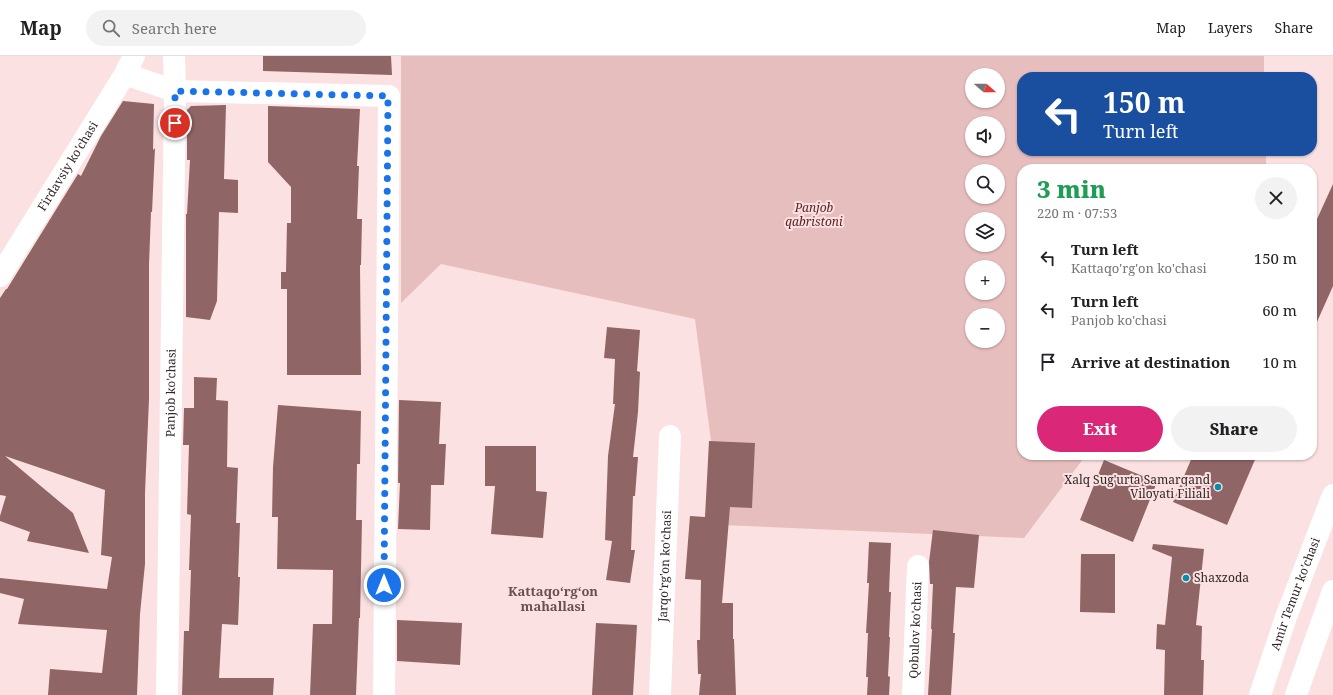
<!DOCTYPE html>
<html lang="en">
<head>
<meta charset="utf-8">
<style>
	:root { --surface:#fff; --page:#f2f2f2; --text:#202124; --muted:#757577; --line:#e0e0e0; --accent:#db2777 }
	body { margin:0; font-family:"Noto Serif",serif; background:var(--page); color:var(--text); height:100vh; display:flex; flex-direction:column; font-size:15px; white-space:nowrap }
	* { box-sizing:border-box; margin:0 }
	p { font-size:13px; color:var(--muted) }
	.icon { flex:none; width:22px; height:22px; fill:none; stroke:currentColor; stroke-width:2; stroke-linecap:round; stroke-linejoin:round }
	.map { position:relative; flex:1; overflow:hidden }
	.details { position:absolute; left:1017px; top:108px; width:300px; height:296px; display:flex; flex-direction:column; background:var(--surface); border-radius:16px; box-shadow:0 1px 3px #0004 }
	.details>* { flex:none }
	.hud { position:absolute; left:1017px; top:16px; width:300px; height:84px; border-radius:16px; box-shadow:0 1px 3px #0004; background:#1a4fa0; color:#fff; overflow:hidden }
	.needle { width:26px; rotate:110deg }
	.controls { position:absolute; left:965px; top:12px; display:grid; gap:8px }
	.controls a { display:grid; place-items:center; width:40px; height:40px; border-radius:50%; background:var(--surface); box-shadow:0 1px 3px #0004; font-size:20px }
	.pin { position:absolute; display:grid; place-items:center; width:34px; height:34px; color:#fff; margin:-17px; border:2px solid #fff; border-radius:50%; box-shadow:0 1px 4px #0007 }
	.me { position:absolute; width:44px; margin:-22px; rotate:0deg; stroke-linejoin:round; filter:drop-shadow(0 0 3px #0008) }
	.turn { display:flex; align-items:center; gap:14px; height:84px; padding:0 20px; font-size:18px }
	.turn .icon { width:52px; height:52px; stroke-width:2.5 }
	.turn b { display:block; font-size:28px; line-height:34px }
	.round { display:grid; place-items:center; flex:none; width:42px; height:42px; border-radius:21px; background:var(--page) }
	.summary { display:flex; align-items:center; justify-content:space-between; height:68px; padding:0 20px }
	h1 { font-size:24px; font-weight:800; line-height:30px; color:#1e9e55 }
	.button { display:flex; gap:8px; margin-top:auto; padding:8px 20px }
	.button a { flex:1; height:46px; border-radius:24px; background:var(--accent); color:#fff; font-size:16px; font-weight:800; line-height:46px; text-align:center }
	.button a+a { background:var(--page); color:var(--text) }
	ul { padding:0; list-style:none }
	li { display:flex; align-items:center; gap:12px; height:52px; padding:0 20px }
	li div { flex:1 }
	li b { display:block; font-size:15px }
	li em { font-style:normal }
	header { display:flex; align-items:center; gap:24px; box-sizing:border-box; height:56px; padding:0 20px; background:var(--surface); border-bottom:1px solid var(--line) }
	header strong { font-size:19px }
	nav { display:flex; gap:22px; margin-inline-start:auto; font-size:14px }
	.search { width:280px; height:36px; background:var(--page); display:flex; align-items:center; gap:10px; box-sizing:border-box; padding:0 14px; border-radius:22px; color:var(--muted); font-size:15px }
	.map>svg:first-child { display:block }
	.green { fill:#e7bebe; fill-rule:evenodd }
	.building { fill:#906566 }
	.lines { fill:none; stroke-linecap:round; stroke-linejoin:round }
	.street { stroke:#fff; stroke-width:22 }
	.secondary { stroke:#fff; stroke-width:22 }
	.route { stroke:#1a73e8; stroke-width:7; stroke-dasharray:0 12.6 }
	.poi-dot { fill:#038eac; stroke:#fbe1e1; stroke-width:1.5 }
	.labels { text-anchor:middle; stroke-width:4; stroke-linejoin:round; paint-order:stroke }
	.street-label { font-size:12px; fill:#322727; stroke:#fbe1e1 }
	.park-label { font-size:12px; font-style:italic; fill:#581d23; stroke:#fbe1e1 }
	.poi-label { font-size:12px; fill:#322727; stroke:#fbe1e1; text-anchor:end }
	.neighbourhood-label { font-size:13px; font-weight:bold; fill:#694f4f; stroke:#fbe1e1 }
</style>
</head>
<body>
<header>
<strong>Map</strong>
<div class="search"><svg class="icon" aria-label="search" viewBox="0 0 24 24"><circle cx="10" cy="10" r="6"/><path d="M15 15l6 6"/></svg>Search here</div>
<nav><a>Map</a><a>Layers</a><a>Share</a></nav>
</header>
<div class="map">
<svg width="1333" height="639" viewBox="0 0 1333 639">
	<rect width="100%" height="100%" fill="#fbe1e1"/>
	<!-- green -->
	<path class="green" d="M 401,0 L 1264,0 L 1264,21 L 1022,21 L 1022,95 L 1266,95 L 1266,113 L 1022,113 L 1022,399 L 1086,399 L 1024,482 L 722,469 L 695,263 L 441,208 L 401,247 ZM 972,19 L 998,19 L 998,45 L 972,45 ZM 972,67 L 998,67 L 998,93 L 972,93 ZM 972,115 L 998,115 L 998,141 L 972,141 ZM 972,163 L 998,163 L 998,189 L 972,189 ZM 972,211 L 998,211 L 998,237 L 972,237 ZM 972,259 L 998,259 L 998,285 L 972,285 Z"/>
	<!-- building -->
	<g class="building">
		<polygon points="263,0 391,0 392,19 263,15"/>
		<polygon points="123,45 154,48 153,94 155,92 152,156 151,156 149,209 149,343 145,437 145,508 140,558 137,639 48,639 50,613 102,617 107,574 18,568 24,543 0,537 0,522 107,533 112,501 101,499 105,434 5,400 73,457 89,497 27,485 30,476 0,465 0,460 6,440 0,439 0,242 6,233 7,233 78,118 81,120 101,80"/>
		<polygon points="226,49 224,123 238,124 238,157 219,156 217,245 210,264 186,261 186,158 187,158 190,104 187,104 187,54 191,50"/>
		<polygon points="268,50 360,53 357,110 359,110 357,163 362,163 361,209 360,209 361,319 287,319 287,233 281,233 281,216 286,216 287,167 291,167 291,131 268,106"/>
		<polygon points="1333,128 1333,230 1312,277 1312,174"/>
		<polygon points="607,271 640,274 637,315 640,316 638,356 633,401 638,401 635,440 633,440 631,494 635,494 630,527 606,524 612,485 605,484 608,400 615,348 613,348 615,303 604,302"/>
		<polygon points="194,321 217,322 216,344 228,345 227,411 238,412 236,467 240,467 238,521 240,521 238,569 222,568 219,622 274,622 273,639 182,639 184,575 189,575 191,514 189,514 191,459 187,458 189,389 183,389 184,352 194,352"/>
		<polygon points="399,344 441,346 439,388 446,388 444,429 431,429 430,474 398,473 400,427 398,427"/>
		<polygon points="278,349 361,355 360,408 357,408 356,464 362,464 360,562 359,562 356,639 310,639 313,568 332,568 333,514 277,513 278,461 272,461 273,411"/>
		<polygon points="709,385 755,387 752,452 730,451 722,547 733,547 733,583 734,583 736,639 699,639 701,618 698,618 697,584 700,584 701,524 685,523 690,460 705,461"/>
		<polygon points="485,390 536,390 536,435 547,436 543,482 491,478 495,430 485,430"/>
		<polygon points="1193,399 1257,399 1227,469 1173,446"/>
		<polygon points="1104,404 1157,426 1133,486 1080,464"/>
		<polygon points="933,474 979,479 974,532 956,531 953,577 955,577 951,639 928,639 932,573 931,573 933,528 930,528 929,506"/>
		<polygon points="869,486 891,487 889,536 891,536 889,581 890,581 888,620 890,621 889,639 867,639 868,621 866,621 868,577 866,577 869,527 867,527"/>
		<polygon points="1153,488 1204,493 1196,569 1202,570 1201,604 1204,604 1203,639 1164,639 1165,594 1156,593 1157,568 1165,569 1172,501 1152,493"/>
		<polygon points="1081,498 1115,498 1115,557 1080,556"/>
		<polygon points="397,564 462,567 460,609 397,605"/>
		<polygon points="596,567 637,569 633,639 592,639"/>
	</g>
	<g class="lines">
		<!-- street -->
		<g class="street">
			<polyline points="125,18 175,35 389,40 384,639"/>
			<path id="s1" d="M 167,639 L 175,35 L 174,0"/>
			<path id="s2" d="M 660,639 L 670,380"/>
			<path id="s3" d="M 913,639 L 918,510"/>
		</g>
		<!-- secondary -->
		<g class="secondary">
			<path id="s4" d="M 0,220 L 125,18 L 134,0"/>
			<path id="s5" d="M 1260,639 L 1286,561 L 1333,439"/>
			<polyline points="1296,639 1333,535"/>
		</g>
	</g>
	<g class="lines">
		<!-- route -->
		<polyline class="route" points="175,67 175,35 388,40 384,529"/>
	</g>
	<!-- markers -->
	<g class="poi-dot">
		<circle cx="1218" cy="431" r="4"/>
		<circle cx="1186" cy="522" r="4"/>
	</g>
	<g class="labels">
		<!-- street labels -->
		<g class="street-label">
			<text dy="4" stroke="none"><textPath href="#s4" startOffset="129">Firdavsiy ko'chasi</textPath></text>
			<text dy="4" stroke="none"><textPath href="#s1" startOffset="302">Panjob ko'chasi</textPath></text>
			<text dy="4" stroke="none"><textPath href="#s2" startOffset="129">Jarqo'rg'on ko'chasi</textPath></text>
			<text dy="4" stroke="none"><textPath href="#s5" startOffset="107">Amir Temur ko'chasi</textPath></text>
			<text dy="4" stroke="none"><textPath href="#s3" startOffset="65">Qobulov ko'chasi</textPath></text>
		</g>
		<!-- park labels -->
		<g class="park-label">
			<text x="814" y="156">Panjob<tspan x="814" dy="14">qabristoni</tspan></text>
		</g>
		<!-- poi labels -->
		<g class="poi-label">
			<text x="1210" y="428">Xalq Sug'urta Samarqand<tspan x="1210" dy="14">Viloyati Filiali</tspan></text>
			<text x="1194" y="526" text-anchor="start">Shaxzoda</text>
		</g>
		<!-- neighbourhood labels -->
		<g class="neighbourhood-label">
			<text x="553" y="540">Kattaqo‘rg‘on<tspan x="553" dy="15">mahallasi</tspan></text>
		</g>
	</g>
</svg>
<div class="controls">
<a><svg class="needle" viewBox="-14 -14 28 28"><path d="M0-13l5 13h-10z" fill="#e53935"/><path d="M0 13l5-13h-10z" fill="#757577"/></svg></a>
<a><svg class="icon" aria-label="sound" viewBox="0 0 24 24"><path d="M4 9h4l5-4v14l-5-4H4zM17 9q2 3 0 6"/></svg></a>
<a><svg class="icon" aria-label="search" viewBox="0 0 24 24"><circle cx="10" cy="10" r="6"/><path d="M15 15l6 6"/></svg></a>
<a><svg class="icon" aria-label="layers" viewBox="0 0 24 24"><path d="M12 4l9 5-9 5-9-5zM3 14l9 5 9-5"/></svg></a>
<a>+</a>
<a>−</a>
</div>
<div class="pin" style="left:175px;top:67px;background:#d93025"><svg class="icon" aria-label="arrive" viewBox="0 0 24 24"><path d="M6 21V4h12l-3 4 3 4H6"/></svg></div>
<svg class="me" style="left:384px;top:529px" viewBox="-20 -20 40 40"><circle r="17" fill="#1a73e8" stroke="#fff" stroke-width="3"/><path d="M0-11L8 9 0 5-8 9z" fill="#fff"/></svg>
<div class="hud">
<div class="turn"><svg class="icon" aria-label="left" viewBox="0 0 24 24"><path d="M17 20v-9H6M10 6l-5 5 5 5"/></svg><div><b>150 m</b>Turn left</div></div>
</div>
<section class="details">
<div class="summary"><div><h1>3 min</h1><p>220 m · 07:53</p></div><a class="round"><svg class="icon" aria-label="close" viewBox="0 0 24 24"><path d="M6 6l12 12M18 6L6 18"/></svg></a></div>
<ul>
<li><svg class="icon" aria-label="left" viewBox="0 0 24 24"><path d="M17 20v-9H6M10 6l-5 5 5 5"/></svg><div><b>Turn left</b><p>Kattaqo'rg'on ko'chasi</p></div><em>150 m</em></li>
<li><svg class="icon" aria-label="left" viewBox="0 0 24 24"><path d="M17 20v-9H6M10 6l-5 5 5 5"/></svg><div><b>Turn left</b><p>Panjob ko'chasi</p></div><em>60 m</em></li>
<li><svg class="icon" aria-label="arrive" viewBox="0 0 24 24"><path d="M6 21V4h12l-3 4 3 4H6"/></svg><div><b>Arrive at destination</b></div><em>10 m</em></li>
</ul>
<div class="button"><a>Exit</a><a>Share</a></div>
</section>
</div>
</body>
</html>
